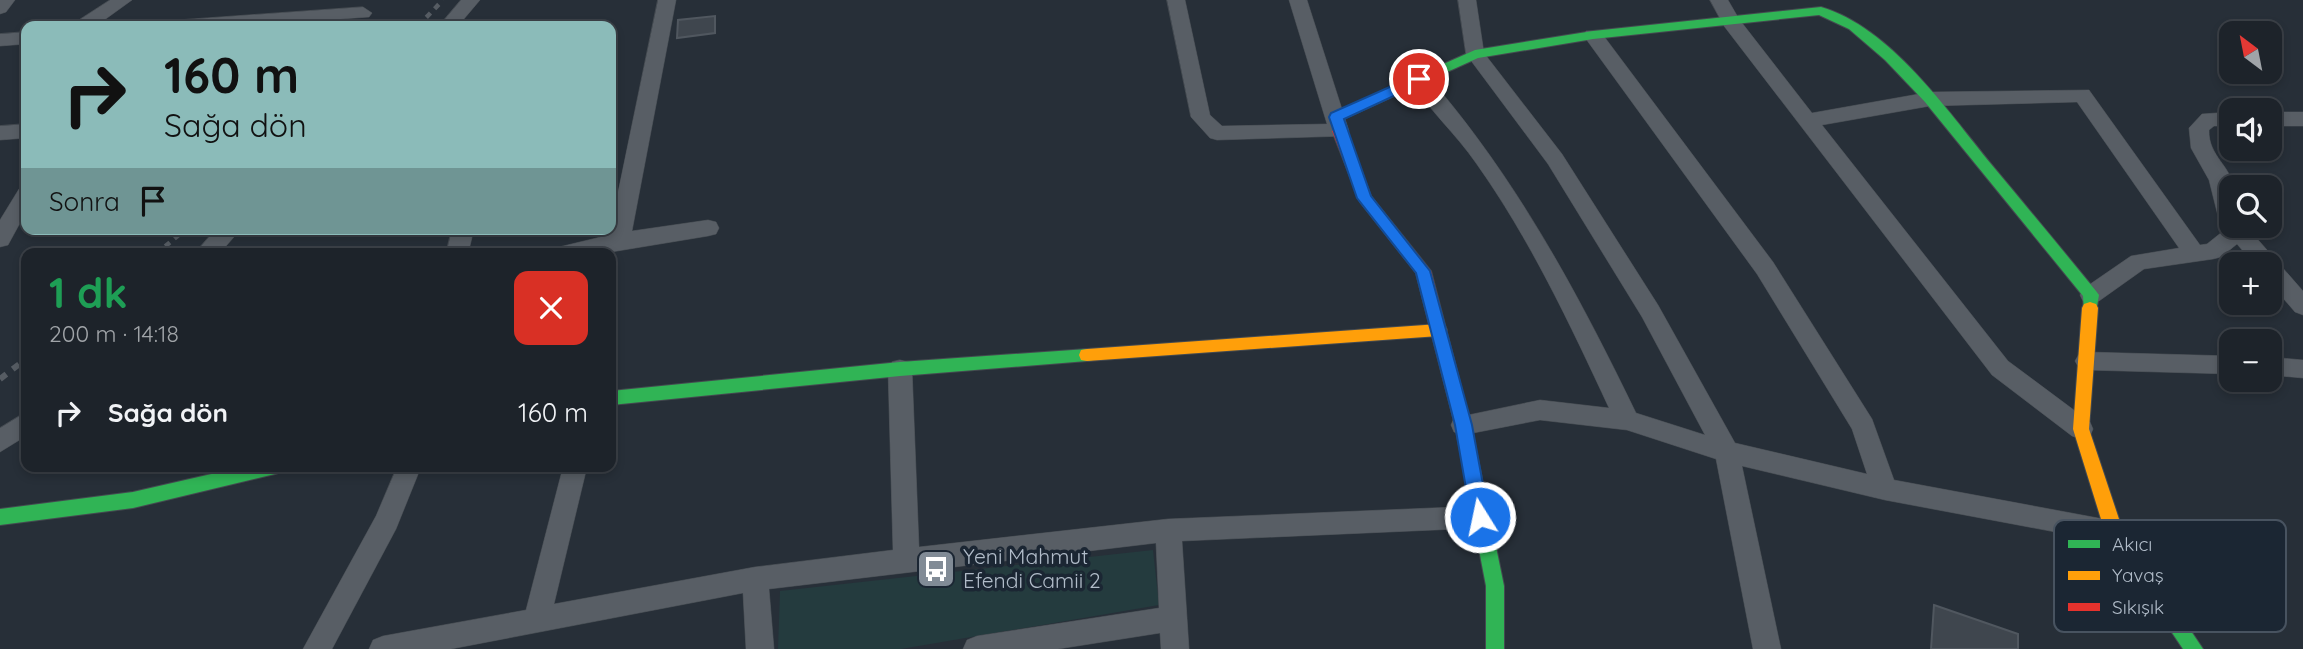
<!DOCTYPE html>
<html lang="tr">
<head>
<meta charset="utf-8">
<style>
	:root { --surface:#1d232a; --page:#2a2f36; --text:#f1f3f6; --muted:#a0a4a8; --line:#3b4047 }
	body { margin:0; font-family:Quicksand,sans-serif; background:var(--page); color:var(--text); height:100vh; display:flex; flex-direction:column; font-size:26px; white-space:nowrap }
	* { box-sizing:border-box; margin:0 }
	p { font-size:23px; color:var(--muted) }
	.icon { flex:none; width:38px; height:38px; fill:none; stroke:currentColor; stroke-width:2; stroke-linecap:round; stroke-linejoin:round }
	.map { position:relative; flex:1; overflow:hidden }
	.sheet { position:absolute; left:21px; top:248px; width:595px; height:224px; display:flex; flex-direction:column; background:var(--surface); border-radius:14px; box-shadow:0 4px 10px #0003,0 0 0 2px var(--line) }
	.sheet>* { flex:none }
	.banner { position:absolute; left:21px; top:21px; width:595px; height:214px; border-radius:14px; box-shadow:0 4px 10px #0003,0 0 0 2px var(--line); background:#8bbbb9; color:#111; overflow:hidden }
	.needle { width:46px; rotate:328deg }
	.fabs { position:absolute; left:2219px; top:21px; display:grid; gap:14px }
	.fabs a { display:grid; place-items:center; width:63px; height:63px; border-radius:14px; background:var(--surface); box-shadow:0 4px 10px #0003,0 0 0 2px var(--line); font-size:35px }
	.pin { position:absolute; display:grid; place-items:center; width:60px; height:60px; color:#fff; margin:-30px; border:4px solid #fff; border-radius:50%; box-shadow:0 2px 7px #0007 }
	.me { position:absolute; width:77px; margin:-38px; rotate:350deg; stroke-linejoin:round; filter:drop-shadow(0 0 5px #0008) }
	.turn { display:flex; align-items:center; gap:24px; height:147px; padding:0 28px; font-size:32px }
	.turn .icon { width:91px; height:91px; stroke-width:2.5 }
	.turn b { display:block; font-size:49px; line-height:60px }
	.then { display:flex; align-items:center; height:66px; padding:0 28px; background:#0003; gap:14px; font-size:26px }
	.round { display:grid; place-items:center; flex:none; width:74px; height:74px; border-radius:14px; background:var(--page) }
	.head { display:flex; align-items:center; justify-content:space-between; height:119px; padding:0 28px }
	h1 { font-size:42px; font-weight:700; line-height:52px; color:#1e9e55 }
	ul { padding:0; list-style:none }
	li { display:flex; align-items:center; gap:21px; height:91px; padding:0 28px }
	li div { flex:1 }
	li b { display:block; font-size:26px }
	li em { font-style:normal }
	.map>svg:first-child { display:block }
	.green { fill:#243b3e }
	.building { fill:#3f464e; stroke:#50575f; stroke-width:2 }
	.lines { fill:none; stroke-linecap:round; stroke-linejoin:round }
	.street-casing { stroke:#444a50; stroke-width:1 }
	.fast-casing { stroke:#444a50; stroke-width:2 }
	.slow-casing { stroke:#444a50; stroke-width:2 }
	.jam-casing { stroke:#444a50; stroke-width:2 }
	.street { fill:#585e65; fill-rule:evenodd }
	.fast { fill:#30b455; fill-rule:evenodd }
	.slow { fill:#ff9f0a; fill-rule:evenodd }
	.jam { fill:#e5322d; fill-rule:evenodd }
	.rail-far1 { stroke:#565c63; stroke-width:4.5; stroke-dasharray:6 6; stroke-linecap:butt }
	.rail { stroke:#565c63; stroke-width:6; stroke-dasharray:8 8; stroke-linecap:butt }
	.route { fill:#1a73e8; stroke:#114b97; stroke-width:2 }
	.labels { text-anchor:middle; stroke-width:7; stroke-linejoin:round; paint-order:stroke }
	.poi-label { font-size:21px; fill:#b1bcc9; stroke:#1b2633; text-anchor:start }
	.key { fill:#1b2633; stroke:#485360; stroke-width:2 }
	.key-label { font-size:19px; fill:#b1bcc9 }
</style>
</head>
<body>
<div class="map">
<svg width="2303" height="649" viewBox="0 0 2303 649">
	<rect width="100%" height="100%" fill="#272f38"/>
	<!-- green -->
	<polygon class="green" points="1153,550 1159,605 901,649 778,649 780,591"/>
	<!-- building -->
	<g class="building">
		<polygon points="715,16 715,33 677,38 678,20"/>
		<polygon points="1934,605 2018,634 2018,649 1931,649"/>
	</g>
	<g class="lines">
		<defs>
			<g id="street">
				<polygon points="0,0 15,0 6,12 0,14"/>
				<polygon points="110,0 132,0 96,26 74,26 76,22"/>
				<polygon points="461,0 480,0 458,26 439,26"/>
				<polygon points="658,0 676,0 632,231 708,220 716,222 719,228 716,234 708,236 599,254 552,254 555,248 609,235"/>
				<polygon points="1167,0 1185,0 1210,115 1222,126 1327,124 1289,0 1307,0 1349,131 1346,136 1217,140 1210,138 1191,117"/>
				<path d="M 1458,0 L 1476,0 L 1484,53 L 1562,154 L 1658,305 L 1735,443 L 1867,474 L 1852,429 L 1757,274 L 1586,39 L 1584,35 L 1586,31 L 1600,31 L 1773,262 L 1872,419 L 1894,480 L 2114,521 L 2123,524 L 2127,532 L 2123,540 L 2114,543 L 1885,500 L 1742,466 L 1781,649 L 1753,649 L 1716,459 L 1627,430 L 1540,420 L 1463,435 L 1454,432 L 1451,425 L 1454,418 L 1540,400 L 1609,408 C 1570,324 1530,239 1476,163 C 1456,134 1428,109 1409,79 L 1412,74 L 1426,74 C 1515,176 1577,291 1636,413 L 1705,435 L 1642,317 L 1548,164 L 1466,54 Z"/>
				<path d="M 1710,0 L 1728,0 L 1739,19 L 1812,113 L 1930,92 L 2089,90 L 2200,245 L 2207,244 L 2222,232 L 2209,180 L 2191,148 L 2189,128 L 2202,114 L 2231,112 L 2231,126 L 2214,126 L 2209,130 C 2208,156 2232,167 2233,187 C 2233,197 2231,214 2231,226 L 2246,226 L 2303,291 L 2303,315 L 2295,312 L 2270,283 L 2270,264 L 2254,264 L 2237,244 L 2221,257 L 2213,259 L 2144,269 L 2099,301 L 2091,304 L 2083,301 L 2080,295 L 2083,289 L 2131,256 L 2179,248 L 2077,102 L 1930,106 L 1822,125 L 2008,361 L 2090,422 L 2093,429 L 2090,436 L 2081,439 L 2072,436 L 1992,375 L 1724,26 Z"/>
				<polygon points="363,7 372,13 369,17 242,26 171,26 180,20"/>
				<polygon points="26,32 26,44 0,46 0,34"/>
				<rect x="2270" y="112" width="33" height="14"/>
				<polygon points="26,124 26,138 0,140 0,126"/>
				<polygon points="26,187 26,212 8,245 0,247 0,220 19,189"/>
				<polygon points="216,229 241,229 219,254 194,254"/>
				<polygon points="452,229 474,229 468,254 446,254"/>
				<polygon points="2087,352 2231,356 2231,374 2087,370 2079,368 2075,361 2079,354"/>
				<polygon points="2270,357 2303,360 2303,378 2270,375"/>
				<polygon points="900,360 908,362 912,369 919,547 1168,519 1480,506 1489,509 1493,517 1489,525 1480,528 1182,541 1189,649 1161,649 1160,633 1058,649 963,649 967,640 977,636 1159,608 1156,543 769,589 774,649 746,649 743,593 451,649 369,649 373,640 383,636 526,610 563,467 587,467 554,604 755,567 893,550 888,369 892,362"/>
				<polygon points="26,412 26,436 0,452 0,428"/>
				<polygon points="397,467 421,467 396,529 332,649 303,649 376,516"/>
			</g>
			<g id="fast">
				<path d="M 1821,7 C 1890,27 1947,110 1991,164 C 2026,206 2061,248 2096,291 L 2099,295 L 2096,312 L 2084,312 L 2083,296 L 1925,102 L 1885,60 L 1849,29 L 1819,15 L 1593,39 L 1478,58 L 1341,120 L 1331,120 L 1329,117 L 1331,114 L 1475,50 L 1593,31 Z"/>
				<polygon points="1087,349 1093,350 1095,355 1093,360 1087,361 900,376 611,405 611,391 900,362"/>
				<polygon points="1449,364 1455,366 1457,371 1471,425 1504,586 1504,649 1486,649 1486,586 1455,425 1441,371 1443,366"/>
				<polygon points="242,467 283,467 281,472 275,474 133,508 0,525 0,509 133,492"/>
				<polygon points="2130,547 2136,549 2203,649 2183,649 2124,561 2121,555 2124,549"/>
			</g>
			<g id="slow">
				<polygon points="2090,302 2096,304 2098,308 2089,429 2122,528 2139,555 2136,561 2130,563 2124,561 2105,532 2073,429 2082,308 2084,304"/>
				<polygon points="1439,324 1445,326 1447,330 1445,334 1439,336 1087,361 1081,360 1079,355 1081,350 1087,349"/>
			</g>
			<polygon id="jam" points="1339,126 1346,131 1371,196 1431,271 1457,371 1455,376 1443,376 1441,371 1416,273 1360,202 1332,131"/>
		</defs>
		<!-- street casing -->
		<use href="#street" class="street-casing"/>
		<!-- fast casing -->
		<use href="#fast" class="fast-casing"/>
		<!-- slow casing -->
		<use href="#slow" class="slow-casing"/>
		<!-- jam casing -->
		<use href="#jam" class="jam-casing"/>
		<!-- street -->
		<use href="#street" class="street"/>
		<!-- fast -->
		<use href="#fast" class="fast"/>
		<!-- slow -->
		<use href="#slow" class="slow"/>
		<!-- jam -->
		<use href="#jam" class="jam"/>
		<!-- rail-far1 -->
		<g class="rail-far1">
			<polyline points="418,26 443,0"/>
			<polyline points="156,254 186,229"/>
		</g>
		<!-- rail -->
		<polyline class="rail" points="0,379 26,359"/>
	</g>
	<!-- route -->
	<polygon class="route" points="1419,74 1426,79 1424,82 1344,119 1371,196 1430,271 1472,425 1489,517 1486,522 1480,524 1474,522 1471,517 1455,425 1416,273 1357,198 1329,117 1331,113"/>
	<!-- icons -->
	<defs>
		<symbol id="bus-square" viewBox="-11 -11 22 22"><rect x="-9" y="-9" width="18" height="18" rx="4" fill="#818b96" stroke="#1b2633"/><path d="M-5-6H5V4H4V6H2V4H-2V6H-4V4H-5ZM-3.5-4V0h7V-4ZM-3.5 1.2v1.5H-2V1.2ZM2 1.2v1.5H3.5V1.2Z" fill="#fff"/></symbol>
	</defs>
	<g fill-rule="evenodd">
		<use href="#bus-square" x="914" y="547" width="44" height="44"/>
	</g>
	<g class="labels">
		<!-- poi labels -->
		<g class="poi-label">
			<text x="963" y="564">Yeni Mahmut<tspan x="963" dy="24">Efendi Camii 2</tspan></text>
		</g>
	</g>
	<!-- legend -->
	<rect x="2054" y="520" width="232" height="112" rx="10" class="key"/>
	<rect x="2068" y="540" width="32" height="8" fill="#30b455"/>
	<rect x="2068" y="571" width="32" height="9" fill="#ff9f0a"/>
	<rect x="2068" y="603" width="32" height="8" fill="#e5322d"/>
	<g class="key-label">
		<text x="2112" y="551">Akıcı</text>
		<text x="2112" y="582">Yavaş</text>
		<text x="2112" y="614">Sıkışık</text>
	</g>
</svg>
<div class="fabs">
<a><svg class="needle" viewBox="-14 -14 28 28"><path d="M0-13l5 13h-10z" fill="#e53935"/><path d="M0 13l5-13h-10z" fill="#a0a4a8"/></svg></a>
<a><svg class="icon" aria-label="sound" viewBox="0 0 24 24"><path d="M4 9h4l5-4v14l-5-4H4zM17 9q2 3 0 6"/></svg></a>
<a><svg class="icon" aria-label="search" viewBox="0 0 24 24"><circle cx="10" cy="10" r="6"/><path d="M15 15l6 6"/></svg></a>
<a>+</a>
<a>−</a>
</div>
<div class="pin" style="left:1419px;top:79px;background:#d93025"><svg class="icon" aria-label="arrive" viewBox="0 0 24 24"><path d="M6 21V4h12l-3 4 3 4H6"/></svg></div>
<svg class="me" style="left:1480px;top:517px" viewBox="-20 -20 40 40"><circle r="17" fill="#1a73e8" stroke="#fff" stroke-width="3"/><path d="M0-11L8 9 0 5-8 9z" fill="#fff"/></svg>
<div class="banner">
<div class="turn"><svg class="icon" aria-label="right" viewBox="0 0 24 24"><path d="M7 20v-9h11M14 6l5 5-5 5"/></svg><div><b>160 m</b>Sağa dön</div></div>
<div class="then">Sonra<svg class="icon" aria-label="arrive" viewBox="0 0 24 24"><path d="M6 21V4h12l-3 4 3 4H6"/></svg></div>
</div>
<section class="sheet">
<div class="head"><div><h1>1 dk</h1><p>200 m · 14:18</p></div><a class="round" style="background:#d93025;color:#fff"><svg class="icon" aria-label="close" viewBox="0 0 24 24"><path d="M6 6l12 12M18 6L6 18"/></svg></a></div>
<ul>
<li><svg class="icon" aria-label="right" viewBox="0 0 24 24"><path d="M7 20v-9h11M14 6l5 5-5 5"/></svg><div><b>Sağa dön</b></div><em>160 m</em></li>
</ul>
</section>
</div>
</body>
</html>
